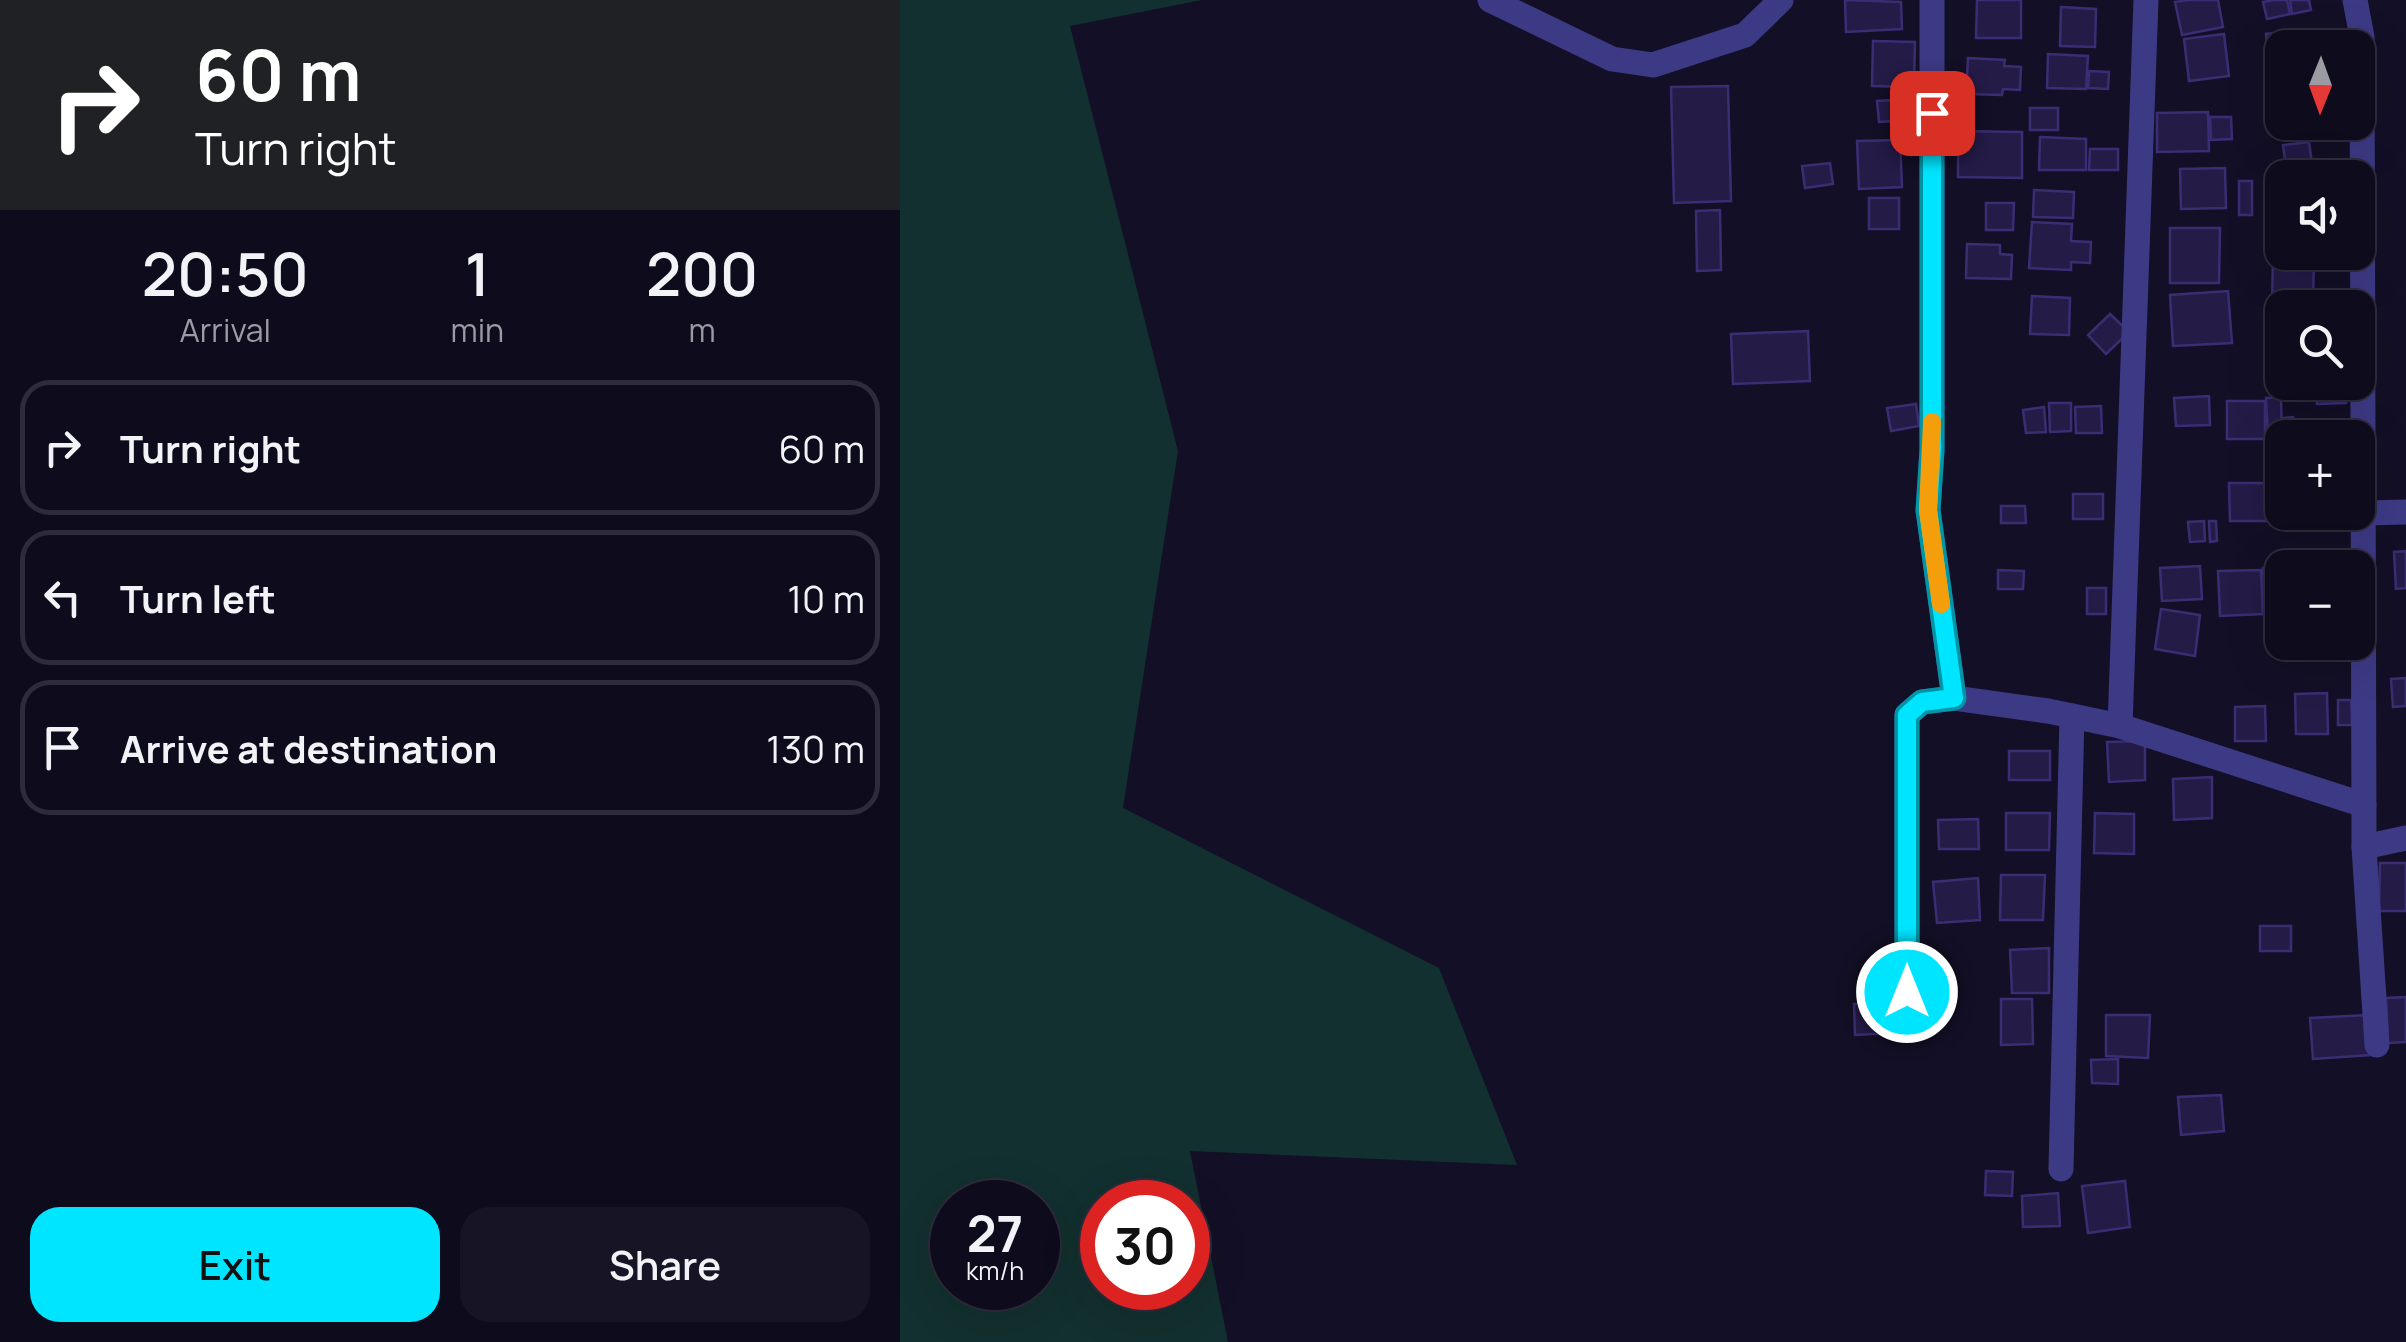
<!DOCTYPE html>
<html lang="en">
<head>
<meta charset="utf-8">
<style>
	:root { --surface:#0e0b1c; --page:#171425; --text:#f1f3f6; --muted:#9b9ba3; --line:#2e2b3b; --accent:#00e5ff }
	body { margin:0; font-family:Manrope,sans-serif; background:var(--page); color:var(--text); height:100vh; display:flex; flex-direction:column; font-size:38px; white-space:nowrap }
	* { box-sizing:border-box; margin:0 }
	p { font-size:32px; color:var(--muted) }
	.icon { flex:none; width:55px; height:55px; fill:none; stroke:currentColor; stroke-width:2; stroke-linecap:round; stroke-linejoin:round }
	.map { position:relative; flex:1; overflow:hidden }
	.sheet { display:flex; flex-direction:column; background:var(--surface); width:900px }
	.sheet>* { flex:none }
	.banner { background:#202124; color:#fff; overflow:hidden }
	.needle { width:65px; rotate:181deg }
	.fabs { position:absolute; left:1365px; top:30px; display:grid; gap:20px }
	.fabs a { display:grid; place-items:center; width:110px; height:110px; border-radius:20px; background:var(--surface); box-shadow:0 10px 40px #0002,0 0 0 2px var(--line); font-size:50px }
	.speed { position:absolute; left:30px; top:1180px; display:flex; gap:20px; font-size:50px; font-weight:700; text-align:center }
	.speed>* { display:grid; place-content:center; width:130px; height:130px; border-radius:50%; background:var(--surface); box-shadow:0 10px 40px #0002,0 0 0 2px var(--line); line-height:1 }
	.speed small { font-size:25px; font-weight:400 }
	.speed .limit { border:15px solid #d22; background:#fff; color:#111 }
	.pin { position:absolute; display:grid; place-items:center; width:85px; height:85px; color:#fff; margin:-42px; border-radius:20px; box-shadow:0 5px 15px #0006 }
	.me { position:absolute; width:110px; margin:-55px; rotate:0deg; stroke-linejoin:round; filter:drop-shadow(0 0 8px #0008) }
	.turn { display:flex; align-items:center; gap:35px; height:210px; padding:0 30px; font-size:45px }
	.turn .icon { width:130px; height:130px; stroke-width:2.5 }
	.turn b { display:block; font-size:70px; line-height:85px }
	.eta { display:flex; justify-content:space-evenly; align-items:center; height:170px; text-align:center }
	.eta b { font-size:60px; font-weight:600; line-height:70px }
	.button { display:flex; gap:20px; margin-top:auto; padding:20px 30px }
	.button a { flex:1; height:115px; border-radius:30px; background:var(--accent); color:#111; font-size:40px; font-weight:600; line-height:115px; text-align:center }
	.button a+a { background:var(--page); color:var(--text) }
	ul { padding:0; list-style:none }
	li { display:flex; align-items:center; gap:30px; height:135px; margin:0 20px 15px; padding:0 10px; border:5px solid var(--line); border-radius:30px }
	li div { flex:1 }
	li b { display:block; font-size:38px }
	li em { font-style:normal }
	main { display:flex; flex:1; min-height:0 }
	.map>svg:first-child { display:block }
	.green { fill:#12302f; fill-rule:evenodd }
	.building { fill:#241b47; stroke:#3b2d73; stroke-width:2.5 }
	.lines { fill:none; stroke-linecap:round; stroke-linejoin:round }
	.minor { stroke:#3d3a85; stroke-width:25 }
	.route-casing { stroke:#0095a6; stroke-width:25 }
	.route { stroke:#00e5ff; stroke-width:18 }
	.slow { stroke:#f59e0b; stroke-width:18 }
</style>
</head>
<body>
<main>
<section class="sheet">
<div class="banner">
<div class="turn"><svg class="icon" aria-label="right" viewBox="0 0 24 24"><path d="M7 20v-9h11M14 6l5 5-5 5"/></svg><div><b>60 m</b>Turn right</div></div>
</div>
<div class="eta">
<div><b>20:50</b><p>Arrival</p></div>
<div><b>1</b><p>min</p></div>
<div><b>200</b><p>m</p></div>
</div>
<ul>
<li><svg class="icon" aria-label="right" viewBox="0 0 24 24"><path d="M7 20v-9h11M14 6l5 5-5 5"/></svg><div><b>Turn right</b></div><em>60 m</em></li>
<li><svg class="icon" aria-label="left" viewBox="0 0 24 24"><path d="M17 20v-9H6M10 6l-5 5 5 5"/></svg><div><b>Turn left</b></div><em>10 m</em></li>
<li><svg class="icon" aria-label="arrive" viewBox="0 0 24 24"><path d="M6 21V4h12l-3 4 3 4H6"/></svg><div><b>Arrive at destination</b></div><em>130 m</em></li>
</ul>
<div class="button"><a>Exit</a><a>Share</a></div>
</section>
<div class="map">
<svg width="1506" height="1342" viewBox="0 0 1506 1342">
	<rect width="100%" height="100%" fill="#130f26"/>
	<!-- green -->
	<path class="green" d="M 0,0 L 302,0 L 170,26 L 278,451 L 223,808 L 539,968 L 617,1165 L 290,1151 L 328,1342 L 0,1342 ZM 52,1202 L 138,1202 L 138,1288 L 52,1288 ZM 202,1202 L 288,1202 L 288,1288 L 202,1288 Z"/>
	<!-- building -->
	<g class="building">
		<polygon points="945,0 1001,2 1002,29 946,32"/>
		<polygon points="1077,0 1121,0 1121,38 1076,38"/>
		<polygon points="1288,0 1318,0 1323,27 1282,35 1275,2"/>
		<polygon points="1373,0 1387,0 1390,14 1367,19 1363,2"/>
		<polygon points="1390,0 1409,0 1411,10 1392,14"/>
		<polygon points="1161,7 1196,9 1195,47 1160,46"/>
		<polygon points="1407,30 1408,48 1382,48 1382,73 1369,74 1366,34"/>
		<polygon points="1324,34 1329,76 1289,81 1284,39"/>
		<polygon points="973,41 1015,42 1014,87 972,86"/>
		<polygon points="1148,54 1188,56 1186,89 1147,88"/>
		<polygon points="1068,58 1105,60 1104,66 1121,67 1120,90 1103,89 1102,95 1066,94"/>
		<polygon points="1189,71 1209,72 1208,89 1188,88"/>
		<polygon points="1382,81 1382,117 1375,118 1372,82"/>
		<polygon points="828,86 831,201 774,203 771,87"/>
		<polygon points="1023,96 1025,122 996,124 994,98"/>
		<polygon points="992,100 994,121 979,122 977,101"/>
		<rect x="1130" y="108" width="28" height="22"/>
		<polygon points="1308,112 1309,151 1257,152 1257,113"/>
		<polygon points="1310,117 1331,117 1332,139 1311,140"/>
		<polygon points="1058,131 1122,132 1122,178 1058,177"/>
		<polygon points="1140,137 1186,139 1186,170 1139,170"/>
		<polygon points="1000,140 1002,187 959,189 957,141"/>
		<polygon points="1409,142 1413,171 1387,175 1383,145"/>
		<polygon points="1190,149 1218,149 1218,170 1189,170"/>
		<polygon points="930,163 933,184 905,188 902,166"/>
		<polygon points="1325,168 1326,208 1281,209 1280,169"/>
		<rect x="1339" y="181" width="13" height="34"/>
		<polygon points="1134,190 1174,192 1173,218 1133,217"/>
		<rect x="969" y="198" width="30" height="31"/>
		<polygon points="1086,203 1114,203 1113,230 1086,230"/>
		<polygon points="820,210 821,270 797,271 796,211"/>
		<polygon points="1132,222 1172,224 1171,241 1191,242 1190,263 1171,262 1171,270 1129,268"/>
		<polygon points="1270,228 1320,228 1319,283 1270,283"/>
		<polygon points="1067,244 1100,245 1100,254 1112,255 1111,279 1066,278"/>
		<rect x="1416" y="252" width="22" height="15"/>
		<polygon points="1373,257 1414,258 1413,301 1372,301"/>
		<polygon points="1328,291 1332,343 1273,346 1270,295"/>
		<polygon points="1132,296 1170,298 1169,335 1130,334"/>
		<polygon points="1210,314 1229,332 1206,354 1188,335"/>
		<polygon points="908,331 910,381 833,384 831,334"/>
		<polygon points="1416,388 1445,388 1446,403 1417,404"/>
		<polygon points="1309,396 1310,425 1276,426 1274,398"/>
		<polygon points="1381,397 1382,436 1368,436 1366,398"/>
		<rect x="1327" y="401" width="38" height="38"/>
		<polygon points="1149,403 1171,403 1171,431 1150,432"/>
		<polygon points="1016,404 1019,426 991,431 987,408"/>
		<polygon points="1201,406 1202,433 1176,433 1175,407"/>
		<polygon points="1144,407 1146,432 1126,433 1123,410"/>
		<polygon points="1393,417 1394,434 1384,435 1383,418"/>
		<polygon points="1368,482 1382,482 1382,497 1369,498"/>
		<polygon points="1329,483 1367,483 1367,521 1330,521"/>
		<rect x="1173" y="494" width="30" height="25"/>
		<polygon points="1101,506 1125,506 1126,523 1101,523"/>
		<polygon points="1394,512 1442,512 1442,521 1394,522"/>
		<polygon points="1304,521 1305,541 1290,542 1288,522"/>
		<polygon points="1309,521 1316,521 1317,541 1310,542"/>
		<polygon points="1506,551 1506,588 1496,589 1494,552"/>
		<polygon points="1432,560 1432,568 1404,568 1404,561"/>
		<polygon points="1300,566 1302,599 1262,601 1260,568"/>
		<polygon points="1388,567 1382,568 1382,595 1364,596 1363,568"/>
		<polygon points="1098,570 1124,571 1123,589 1098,589"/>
		<polygon points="1361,570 1363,614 1320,616 1318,571"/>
		<rect x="1187" y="588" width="19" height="26"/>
		<polygon points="1261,609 1300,615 1295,656 1255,649"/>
		<polygon points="1506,678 1506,706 1493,707 1491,679"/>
		<polygon points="1427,693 1428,734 1396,734 1395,694"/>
		<polygon points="1438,700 1451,700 1452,725 1438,725"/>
		<polygon points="1365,706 1366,741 1335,741 1335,707"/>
		<polygon points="1245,741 1245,780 1209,782 1207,742"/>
		<rect x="1109" y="751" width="41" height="29"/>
		<polygon points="1312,777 1312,818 1274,820 1273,779"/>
		<polygon points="1106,813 1150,813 1149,850 1106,850"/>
		<polygon points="1195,813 1234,814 1234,854 1194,853"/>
		<polygon points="1078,819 1079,849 1039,849 1038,820"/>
		<polygon points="1480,863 1506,863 1506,911 1479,911"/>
		<polygon points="1101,875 1145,875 1143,920 1100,920"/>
		<polygon points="1078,878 1080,920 1037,923 1033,882"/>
		<rect x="1360" y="926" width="31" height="25"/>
		<polygon points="1149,948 1149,993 1112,993 1110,950"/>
		<polygon points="1506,997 1506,1042 1488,1043 1486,998"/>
		<polygon points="1101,999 1132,999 1133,1044 1101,1045"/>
		<polygon points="995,1002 996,1033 955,1035 954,1004"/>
		<polygon points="1206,1015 1250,1015 1248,1058 1206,1056"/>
		<polygon points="1468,1015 1471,1055 1413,1059 1410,1018"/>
		<polygon points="1218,1059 1218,1084 1192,1083 1191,1060"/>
		<polygon points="1321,1095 1324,1131 1281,1135 1278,1097"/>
		<polygon points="1086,1171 1113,1172 1112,1196 1085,1195"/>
		<polygon points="1225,1181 1230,1227 1188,1233 1182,1186"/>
		<polygon points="1158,1193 1160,1226 1123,1227 1122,1196"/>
	</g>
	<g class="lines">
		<!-- minor -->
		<g class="minor">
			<polyline points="590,0 712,59 753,65 845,35 881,0"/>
			<polyline points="1032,0 1032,451 1028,510 1054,698"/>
			<polyline points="1455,0 1462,37 1464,847 1477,1045"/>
			<polyline points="1464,513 1506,512"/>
			<polyline points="1220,726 1246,0"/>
			<polyline points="1464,847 1506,838"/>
			<polyline points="1007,991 1007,715 1022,702 1054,698 1148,711 1220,726 1464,805"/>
			<polyline points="1161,1169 1172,716"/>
		</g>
	</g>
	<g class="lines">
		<defs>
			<polyline id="route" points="1007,992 1007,715 1022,702 1054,698 1028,510 1032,450 1032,113"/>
		</defs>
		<!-- route casing -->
		<use href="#route" class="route-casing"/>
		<!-- route -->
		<use href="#route" class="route"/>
		<!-- slow -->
		<polyline class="slow" points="1032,422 1028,510 1041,604"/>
	</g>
</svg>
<div class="fabs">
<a><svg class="needle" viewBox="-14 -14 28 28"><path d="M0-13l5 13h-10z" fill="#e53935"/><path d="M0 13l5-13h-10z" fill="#9b9ba3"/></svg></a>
<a><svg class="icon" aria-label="sound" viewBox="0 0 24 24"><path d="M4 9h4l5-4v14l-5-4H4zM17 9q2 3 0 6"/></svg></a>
<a><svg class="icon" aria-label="search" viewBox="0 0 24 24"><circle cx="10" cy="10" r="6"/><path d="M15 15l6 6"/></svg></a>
<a>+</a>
<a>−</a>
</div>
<div class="speed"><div>27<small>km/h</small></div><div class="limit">30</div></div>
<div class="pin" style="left:1032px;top:113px;background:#d93025"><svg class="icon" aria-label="arrive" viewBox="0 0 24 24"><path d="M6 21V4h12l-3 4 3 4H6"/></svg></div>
<svg class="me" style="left:1007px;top:992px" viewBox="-20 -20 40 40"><circle r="17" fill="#00e5ff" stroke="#fff" stroke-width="3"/><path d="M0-11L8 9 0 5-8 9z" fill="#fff"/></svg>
</div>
</main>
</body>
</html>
